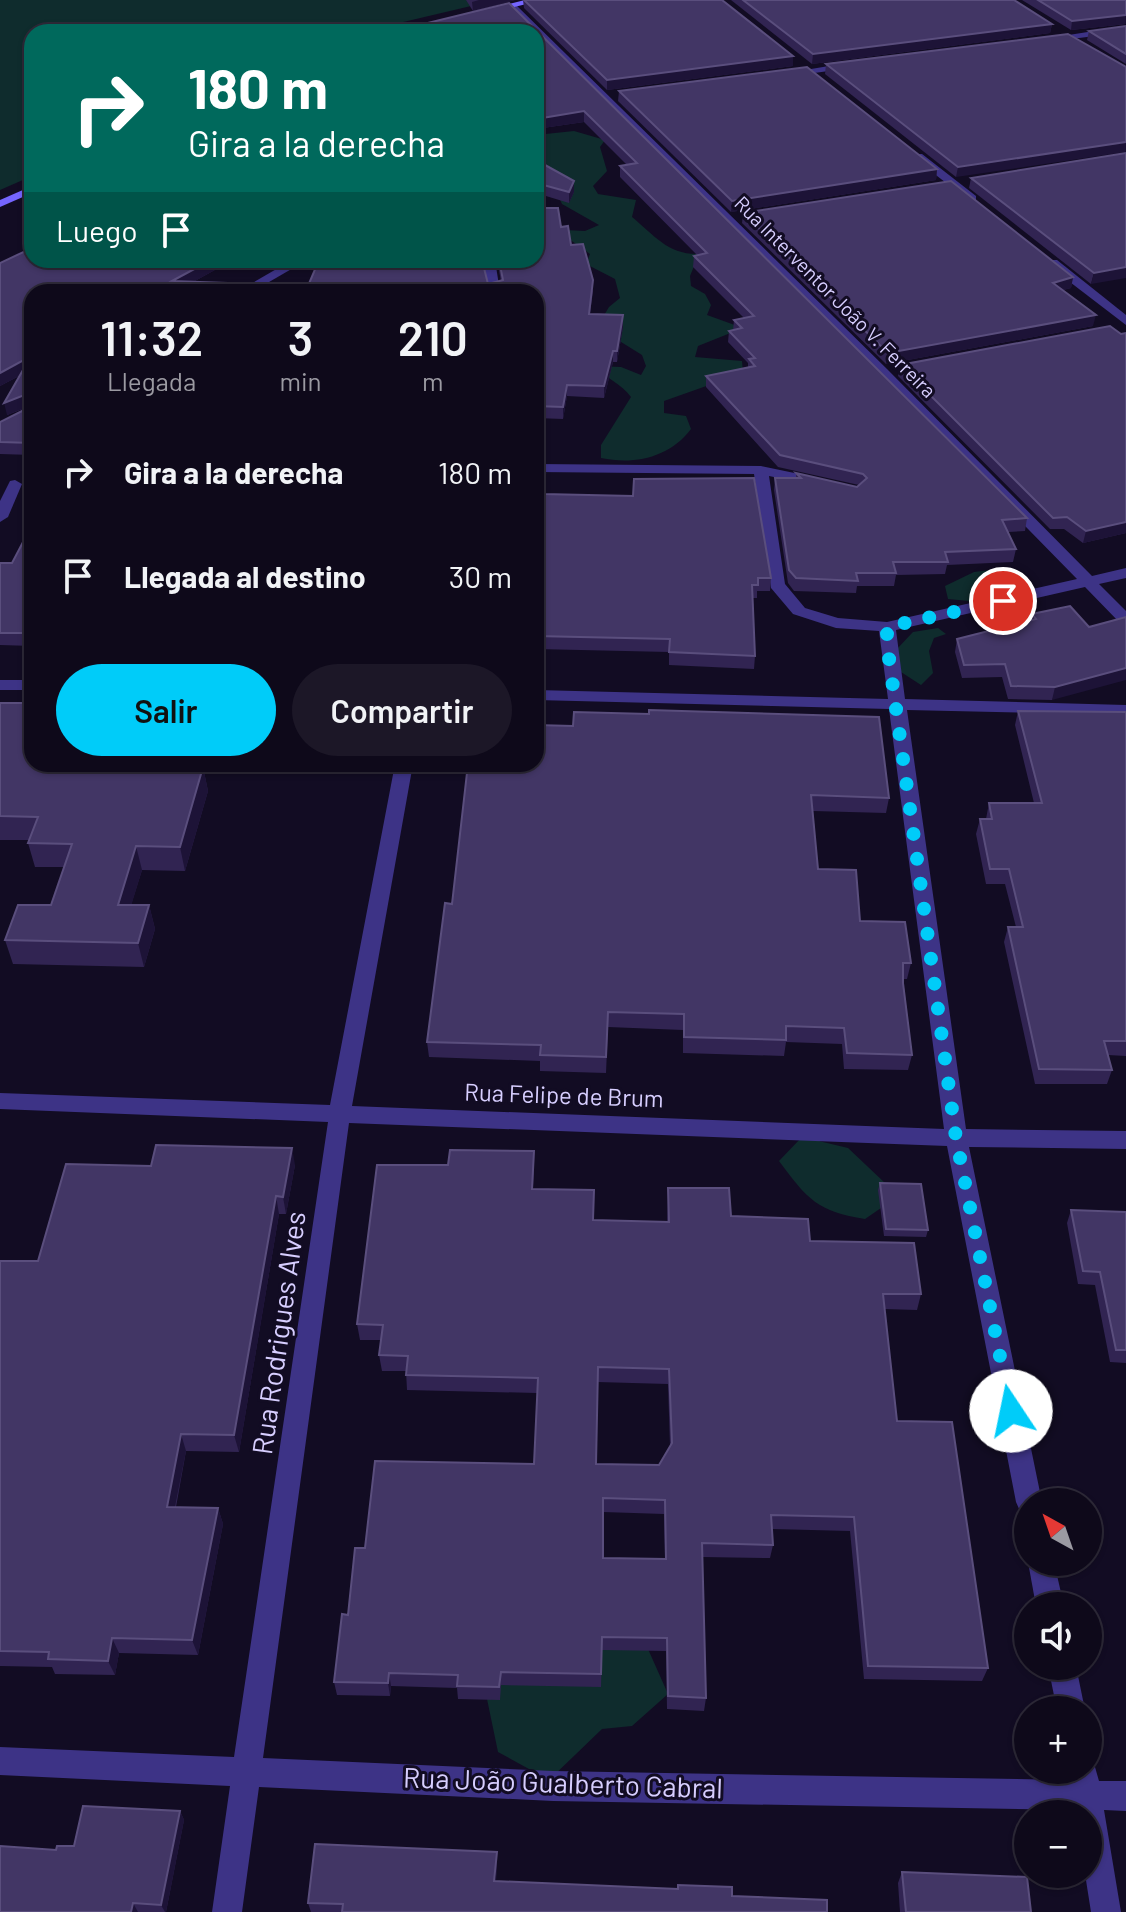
<!DOCTYPE html>
<html lang="es">
<head>
<meta charset="utf-8">
<style>
	:root { --surface:#0e091a; --page:#1c1727; --text:#f1f3f6; --muted:#9b9aa2; --line:#2e2a39; --accent:#00ccf9 }
	body { margin:0; font-family:Barlow,sans-serif; background:var(--page); color:var(--text); height:100vh; display:flex; flex-direction:column; font-size:30px; white-space:nowrap }
	* { box-sizing:border-box; margin:0 }
	p { font-size:26px; color:var(--muted) }
	.icon { flex:none; width:44px; height:44px; fill:none; stroke:currentColor; stroke-width:2; stroke-linecap:round; stroke-linejoin:round }
	.map { position:relative; flex:1; overflow:hidden }
	.sheet { position:absolute; left:24px; top:284px; width:520px; height:488px; display:flex; flex-direction:column; background:var(--surface); border-radius:24px; box-shadow:0 2px 6px #0004,0 0 0 2px var(--line) }
	.sheet>* { flex:none }
	.top-card { position:absolute; left:24px; top:24px; width:520px; height:244px; border-radius:24px; box-shadow:0 2px 6px #0004,0 0 0 2px var(--line); background:#00695c; color:#fff; overflow:hidden }
	.needle { width:52px; rotate:320deg }
	.tools { position:absolute; left:1014px; top:1488px; display:grid; gap:16px }
	.tools a { display:grid; place-items:center; width:88px; height:88px; border-radius:50%; background:var(--surface); box-shadow:0 2px 6px #0004,0 0 0 2px var(--line); font-size:40px }
	.pin { position:absolute; display:grid; place-items:center; width:68px; height:68px; color:#fff; margin:-34px; border:4px solid #fff; border-radius:50%; box-shadow:0 2px 8px #0007 }
	.me { position:absolute; width:88px; margin:-44px; rotate:349deg; stroke-linejoin:round; filter:drop-shadow(0 0 6px #0008) }
	.turn { display:flex; align-items:center; gap:28px; height:168px; padding:0 32px; font-size:36px }
	.turn .icon { width:104px; height:104px; stroke-width:2.5 }
	.turn b { display:block; font-size:56px; line-height:68px }
	.then { display:flex; align-items:center; height:76px; padding:0 32px; background:#0003; gap:16px; font-size:30px }
	.eta { display:flex; justify-content:space-evenly; align-items:center; height:136px; text-align:center }
	.eta b { font-size:48px; font-weight:600; line-height:56px }
	.button { display:flex; gap:16px; margin-top:auto; padding:16px 32px }
	.button a { flex:1; height:92px; border-radius:48px; background:var(--accent); color:#111; font-size:32px; font-weight:600; line-height:92px; text-align:center }
	.button a+a { background:var(--page); color:var(--text) }
	ul { padding:0; list-style:none }
	li { display:flex; align-items:center; gap:24px; height:104px; padding:0 32px }
	li div { flex:1 }
	li b { display:block; font-size:30px }
	li em { font-style:normal }
	.map>svg:first-child { display:block }
	.green { fill:#0f2c2d }
	.lines { fill:none; stroke-linecap:round; stroke-linejoin:round }
	.street { fill:#3d3386; fill-rule:evenodd }
	.secondary { fill:#7565ff; fill-rule:evenodd }
	.wall { fill:#312452; fill-rule:evenodd }
	.shaded-wall { fill:#1d1337 }
	.building { fill:#423665; stroke:#5a4e7d; stroke-width:2; fill-rule:evenodd }
	.route { stroke:#00ccf9; stroke-width:14; stroke-dasharray:0 25.2 }
	.labels { text-anchor:middle; stroke-width:6; stroke-linejoin:round; paint-order:stroke }
	.far-street-label { font-size:20px; fill:#d7ceff; stroke:#120c23 }
	.street-label { font-size:24px; fill:#d7ceff; stroke:#120c23 }
	.near-street-label { font-size:28px; fill:#d7ceff; stroke:#120c23 }
</style>
</head>
<body>
<div class="map">
<svg width="1126" height="1912" viewBox="0 0 1126 1912">
	<rect width="100%" height="100%" fill="#120c23"/>
	<!-- green -->
	<g class="green">
		<polygon points="0,0 484,0 488,2 361,32 32,32 32,176 0,190"/>
		<path d="M 574,131 L 605,140 L 600,147 L 607,171 L 593,186 L 598,194 L 636,200 L 632,217 C 654,235 668,255 699,254 L 690,276 L 691,286 L 705,294 L 711,305 L 707,315 L 743,328 L 698,346 L 695,357 L 742,361 L 743,373 L 664,401 L 664,413 L 686,416 L 691,429 C 669,458 634,465 601,458 L 601,445 L 631,397 C 621,383 607,380 596,366 L 621,367 L 641,375 L 646,366 L 642,355 L 597,327 L 609,307 L 620,298 L 615,279 L 586,264 L 590,254 L 569,239 L 564,230 L 585,231 L 599,225 L 562,204 L 558,195 L 536,195 L 545,188 L 536,166 L 536,135 Z"/>
		<polygon points="990,570 1013,584 969,601 948,599 945,586 974,572"/>
		<polygon points="938,628 946,634 934,638 929,651 933,673 921,685 901,672 897,649 913,632"/>
		<path d="M 802,1137 L 848,1148 L 886,1184 L 881,1208 L 865,1219 C 818,1212 807,1199 779,1161 Z"/>
		<polygon points="644,1640 668,1694 632,1726 602,1729 549,1780 498,1752 487,1699 495,1673"/>
	</g>
	<g class="lines">
		<!-- street -->
		<g class="street">
			<polygon points="509,4 515,4 887,369 1092,576 1126,568 1126,578 1099,584 1126,611 1126,625 1120,623 1085,587 896,630 905,699 1126,705 1126,715 907,710 966,1129 1126,1131 1126,1149 969,1147 1042,1502 1028,1502 1028,1514 1020,1511 1016,1502 947,1146 349,1123 263,1758 553,1771 1070,1780 1068,1770 1088,1770 1088,1758 1093,1760 1099,1781 1126,1781 1126,1811 1104,1810 1121,1912 1091,1912 1085,1874 1088,1874 1088,1814 1075,1814 1075,1810 553,1801 259,1787 242,1912 212,1912 230,1786 0,1775 0,1747 234,1757 328,1122 0,1109 0,1093 330,1105 395,764 413,764 352,1106 944,1129 889,709 536,700 536,690 888,699 879,631 836,628 793,614 771,588 754,474 536,472 536,464 761,466 828,480 828,486 823,487 769,476 785,584 805,608 838,618 887,622 1077,579 877,375 509,8"/>
			<polygon points="1126,26 1126,32 1048,42 1043,39"/>
			<polygon points="853,62 857,67 786,77 781,74"/>
			<polygon points="914,154 922,154 976,196 976,200 968,200 914,158"/>
			<polygon points="292,260 307,260 252,292 237,292"/>
			<polygon points="483,260 495,260 500,292 488,292"/>
			<polygon points="1049,260 1057,260 1126,315 1126,325 1049,266"/>
			<polygon points="15,480 22,484 8,517 0,522 0,501 10,481"/>
			<rect x="0" y="680" width="32" height="10"/>
			<polygon points="1028,1562 1054,1562 1064,1606 1036,1606"/>
			<polygon points="1048,1666 1076,1666 1085,1710 1057,1710"/>
		</g>
		<!-- secondary -->
		<g class="secondary">
			<polygon points="525,0 543,0 486,14 481,11"/>
			<polygon points="32,186 32,193 0,207 0,200"/>
		</g>
	</g>
	<!-- wall -->
	<g class="wall">
		<polygon points="466,0 515,0 473,11"/>
		<polygon points="523,0 722,0 793,66 607,90 524,8"/>
		<polygon points="731,0 1014,0 1052,24 1050,33 812,64"/>
		<polygon points="1022,0 1126,0 1126,24 1071,30"/>
		<polygon points="509,3 1027,518 1025,531 1008,532 1016,549 1013,562 947,565 945,574 896,575 894,586 857,586 856,593 794,591 788,583 774,490 775,478 796,478 796,473 857,487 859,485 778,467 706,387 706,376 748,367 748,363 728,342 729,331 733,330 734,320 744,318 693,267 694,256 697,255 620,177 620,166 627,165 584,122 536,129 536,32"/>
		<polygon points="1126,26 1126,64 1087,40 1089,31"/>
		<polygon points="826,64 1126,67 956,177 825,74"/>
		<polygon points="619,91 937,169 936,180 731,212 618,101"/>
		<polygon points="1126,153 1091,284 969,188 971,178"/>
		<polygon points="536,160 574,181 574,192 569,203 536,193"/>
		<polygon points="743,213 1073,277 1071,288 1063,290 1093,326 886,364 742,223"/>
		<polygon points="561,227 571,245 593,291 590,314 623,327 617,362 613,362 604,398 567,396 563,419 536,418 536,292 32,292 32,455 0,454 0,422 31,406 7,415 21,375 0,386 0,263 233,260 193,282 308,286 488,284 501,281 497,260 536,260"/>
		<polygon points="1126,333 1126,533 1083,543 1064,529 1050,529 898,376 900,365"/>
		<polygon points="536,474 545,486 544,495 771,578 770,591 757,591 757,598 753,598 755,656 754,669 669,665 669,652 536,649"/>
		<polygon points="32,525 32,646 0,645 0,563 12,563"/>
		<polygon points="1032,614 1089,627 1052,700 1008,699 1002,677 962,678 955,652 957,639 1030,620"/>
		<polygon points="0,703 32,764 195,764 194,767 203,767 208,791 185,871 142,870 131,905 149,905 155,929 144,967 13,964 5,940 51,905 64,867 35,867 28,843 29,840 0,840"/>
		<polygon points="1018,711 1126,712 1126,1056 1108,1055 1112,1070 1107,1084 1035,1084 1004,942 1008,927 1016,927 1005,884 986,884 976,834 980,819 986,819 989,803 1034,803 1015,725"/>
		<polygon points="468,764 889,798 886,813 813,811 818,869 860,921 911,963 907,979 903,979 912,1055 908,1070 844,1069 842,1044 786,1042 784,1056 683,1053 683,1030 608,1027 606,1073 540,1071 540,1061 429,1057 427,1042 452,904"/>
		<polygon points="295,1165 286,1214 279,1214 239,1452 186,1451 176,1507 218,1508 223,1524 198,1655 119,1653 115,1675 55,1674 52,1667 0,1666 0,1261 38,1261 151,1166"/>
		<path d="M 534,1167 L 533,1189 L 593,1220 L 667,1222 L 668,1188 L 731,1216 L 810,1241 L 921,1294 L 917,1310 L 884,1309 L 897,1421 L 988,1668 L 982,1681 L 864,1679 L 850,1531 L 772,1529 L 773,1545 L 770,1558 L 702,1557 L 706,1698 L 704,1711 L 667,1709 L 666,1651 L 602,1650 L 601,1687 L 501,1685 L 500,1700 L 458,1699 L 457,1688 L 391,1686 L 390,1696 L 337,1695 L 334,1682 L 348,1615 L 365,1548 L 534,1464 L 537,1393 L 407,1390 L 406,1371 L 382,1371 L 379,1355 L 381,1340 L 360,1340 L 357,1324 ZM 597,1382 L 668,1384 L 670,1446 L 659,1465 L 596,1464 ZM 603,1512 L 664,1514 L 665,1559 L 603,1558 Z"/>
		<polygon points="880,1183 928,1230 926,1237 884,1236 878,1190"/>
		<polygon points="1071,1210 1126,1212 1126,1363 1110,1362 1095,1285 1078,1284 1067,1223"/>
		<polygon points="180,1811 184,1820 166,1912 0,1912 56,1850 74,1846"/>
		<polygon points="497,1852 497,1862 496,1881 732,1896 827,1912 311,1912 308,1903"/>
		<polygon points="902,1872 1031,1912 900,1912 898,1883"/>
	</g>
	<!-- shaded-wall -->
	<g class="shaded-wall">
		<polygon points="479,0 515,0 473,11 472,2"/>
		<polygon points="1126,15 1126,24 1071,30 1072,21"/>
		<polygon points="1052,24 1050,33 812,64 813,54"/>
		<polygon points="793,56 793,66 607,90 607,80"/>
		<polygon points="584,111 584,122 536,129 536,119"/>
		<polygon points="1126,142 1126,152 956,177 958,167"/>
		<polygon points="937,169 936,180 731,212 732,201"/>
		<polygon points="574,181 574,192 569,203 569,192"/>
		<polygon points="211,260 233,260 175,292 172,281"/>
		<polygon points="1126,267 1126,278 1091,284 1094,273"/>
		<polygon points="1073,277 1071,288 1051,293 1053,283"/>
		<polygon points="623,315 623,327 617,362 617,351"/>
		<polygon points="1096,315 1093,326 886,364 888,353"/>
		<polygon points="613,351 613,362 604,398 604,386"/>
		<polygon points="31,356 32,369 0,386 0,373"/>
		<polygon points="567,385 567,396 563,419 563,407"/>
		<polygon points="32,392 32,405 7,415 4,403"/>
		<polygon points="1126,522 1126,533 1083,543 1086,531"/>
		<polygon points="1126,668 1126,680 1052,700 1055,687"/>
		<polygon points="184,764 195,764 188,790 183,767"/>
		<polygon points="203,767 208,791 185,871 180,847"/>
		<polygon points="136,846 142,870 124,929 118,905"/>
		<polygon points="149,905 155,929 144,967 138,943"/>
		<polygon points="292,1148 295,1165 286,1214 283,1197"/>
		<polygon points="276,1196 279,1214 239,1452 234,1435"/>
		<polygon points="181,1434 186,1451 172,1522 167,1507"/>
		<polygon points="218,1508 223,1524 198,1655 192,1640"/>
		<polygon points="112,1638 119,1653 115,1675 108,1661"/>
		<polygon points="389,1673 391,1686 390,1696 388,1683"/>
		<polygon points="180,1811 184,1820 166,1912 165,1912 161,1905"/>
		<polygon points="497,1852 497,1862 495,1891 494,1881"/>
		<polygon points="133,1903 138,1912 131,1912"/>
	</g>
	<!-- building -->
	<g class="building">
		<polygon points="524,0 722,0 793,56 607,80"/>
		<polygon points="743,0 1014,0 1052,24 813,54"/>
		<polygon points="1038,0 1126,0 1126,15 1072,21"/>
		<polygon points="509,3 1027,518 1002,520 1016,549 945,552 948,562 893,562 896,573 856,573 858,581 796,578 789,570 775,478 801,478 796,473 857,487 867,478 863,474 780,455 706,376 755,366 749,359 755,358 729,331 742,328 734,320 754,316 694,256 707,253 620,166 637,163 584,111 536,119 536,32 391,32"/>
		<polygon points="1126,26 1126,54 1089,31"/>
		<polygon points="1068,34 1126,67 1126,142 958,167 826,64"/>
		<polygon points="807,67 937,169 732,201 619,91"/>
		<polygon points="1126,153 1126,267 1094,273 971,178"/>
		<polygon points="536,160 574,181 569,192 536,183"/>
		<polygon points="951,181 1073,277 1053,283 1096,315 888,353 743,213"/>
		<polygon points="536,208 558,208 561,227 568,226 571,245 583,244 593,280 589,314 623,315 617,351 613,351 604,386 567,385 563,407 536,406 536,292 32,292 32,443 0,442 0,422 30,407 32,392 4,403 31,356 0,373 0,263 32,248 32,260 211,260 172,281 308,286 319,260 482,260 488,284 503,280 499,260 536,260"/>
		<polygon points="1110,326 1121,334 1126,333 1126,522 1086,531 1067,517 1053,518 900,365"/>
		<polygon points="536,474 545,474 543,494 633,496 634,479 754,478 771,578 758,578 758,585 752,585 755,656 669,652 670,639 536,636"/>
		<polygon points="32,525 32,633 0,633 0,563 12,563"/>
		<polygon points="1070,606 1089,627 1126,617 1126,668 1055,687 1011,686 1005,664 964,665 957,639 1036,619 1032,614"/>
		<polygon points="0,703 32,703 32,764 184,764 183,767 203,767 180,847 136,846 118,905 149,905 138,943 5,940 18,905 51,905 72,844 28,843 38,817 0,816"/>
		<polygon points="649,710 879,717 889,798 811,795 818,869 856,870 860,921 905,922 911,963 903,963 903,983 912,1055 847,1053 844,1028 786,1026 786,1040 684,1037 684,1014 608,1012 606,1057 540,1055 541,1045 427,1042 445,903 452,904 468,764 536,764 536,725 573,726 574,712 649,714"/>
		<polygon points="1018,711 1126,712 1126,1041 1104,1041 1112,1070 1039,1069 1008,927 1023,927 1009,869 990,869 980,819 992,819 989,803 1042,803"/>
		<polygon points="156,1145 292,1148 283,1197 276,1196 234,1435 181,1434 167,1507 218,1508 192,1640 112,1638 108,1661 48,1659 49,1652 0,1651 0,1261 38,1261 66,1164 151,1166"/>
		<path d="M 450,1150 L 534,1151 L 532,1189 L 594,1190 L 593,1220 L 669,1222 L 668,1188 L 729,1188 L 731,1216 L 808,1219 L 810,1241 L 914,1243 L 921,1294 L 883,1294 L 897,1421 L 952,1422 L 988,1668 L 868,1666 L 854,1517 L 771,1515 L 773,1545 L 702,1543 L 706,1698 L 668,1696 L 667,1638 L 602,1637 L 601,1674 L 501,1672 L 499,1687 L 457,1686 L 458,1675 L 389,1673 L 388,1683 L 334,1682 L 342,1614 L 348,1615 L 355,1548 L 365,1548 L 375,1461 L 534,1464 L 538,1378 L 406,1375 L 408,1356 L 379,1355 L 383,1325 L 357,1324 L 377,1165 L 448,1165 ZM 598,1367 L 669,1369 L 672,1443 L 659,1465 L 596,1464 ZM 603,1498 L 665,1500 L 666,1559 L 603,1558 Z"/>
		<polygon points="880,1183 921,1184 928,1230 886,1229"/>
		<polygon points="1071,1210 1126,1212 1126,1350 1116,1350 1100,1272 1083,1271"/>
		<polygon points="83,1806 180,1811 161,1905 133,1903 131,1912 0,1912 0,1846 56,1850 57,1846 74,1846"/>
		<polygon points="315,1844 497,1852 494,1881 678,1889 678,1885 732,1887 732,1896 827,1900 827,1912 342,1912 343,1904 308,1903"/>
		<polygon points="902,1872 1027,1877 1031,1912 906,1912"/>
	</g>
	<g class="lines">
		<!-- route -->
		<polyline class="route" points="1003,601 887,627 887,644 956,1138 1011,1411"/>
	</g>
	<g class="labels">
		<!-- far-street labels -->
		<g class="far-street-label">
			<text transform="translate(835 297) rotate(45)" y="7">Rua Interventor João V. Ferreira</text>
		</g>
		<!-- street labels -->
		<g class="street-label">
			<text transform="translate(564 1096) rotate(2)" y="8">Rua Felipe de Brum</text>
		</g>
		<!-- near-street labels -->
		<g class="near-street-label">
			<text transform="translate(279 1333) rotate(-82)" y="10">Rua Rodrigues Alves</text>
			<text transform="translate(563 1783) rotate(2)" y="10">Rua João Gualberto Cabral</text>
		</g>
	</g>
</svg>
<div class="tools">
<a><svg class="needle" viewBox="-14 -14 28 28"><path d="M0-13l5 13h-10z" fill="#e53935"/><path d="M0 13l5-13h-10z" fill="#9b9aa2"/></svg></a>
<a><svg class="icon" aria-label="sound" viewBox="0 0 24 24"><path d="M4 9h4l5-4v14l-5-4H4zM17 9q2 3 0 6"/></svg></a>
<a>+</a>
<a>−</a>
</div>
<div class="pin" style="left:1003px;top:601px;background:#d93025"><svg class="icon" aria-label="arrive" viewBox="0 0 24 24"><path d="M6 21V4h12l-3 4 3 4H6"/></svg></div>
<svg class="me" style="left:1011px;top:1411px" viewBox="-20 -20 40 40"><circle r="19" fill="#fff"/><path d="M0-13L10 11 0 6-10 11z" fill="#00ccf9"/></svg>
<div class="top-card">
<div class="turn"><svg class="icon" aria-label="right" viewBox="0 0 24 24"><path d="M7 20v-9h11M14 6l5 5-5 5"/></svg><div><b>180 m</b>Gira a la derecha</div></div>
<div class="then">Luego<svg class="icon" aria-label="arrive" viewBox="0 0 24 24"><path d="M6 21V4h12l-3 4 3 4H6"/></svg></div>
</div>
<section class="sheet">
<div class="eta">
<div><b>11:32</b><p>Llegada</p></div>
<div><b>3</b><p>min</p></div>
<div><b>210</b><p>m</p></div>
</div>
<ul>
<li><svg class="icon" aria-label="right" viewBox="0 0 24 24"><path d="M7 20v-9h11M14 6l5 5-5 5"/></svg><div><b>Gira a la derecha</b></div><em>180 m</em></li>
<li><svg class="icon" aria-label="arrive" viewBox="0 0 24 24"><path d="M6 21V4h12l-3 4 3 4H6"/></svg><div><b>Llegada al destino</b></div><em>30 m</em></li>
</ul>
<div class="button"><a>Salir</a><a>Compartir</a></div>
</section>
</div>
</body>
</html>
